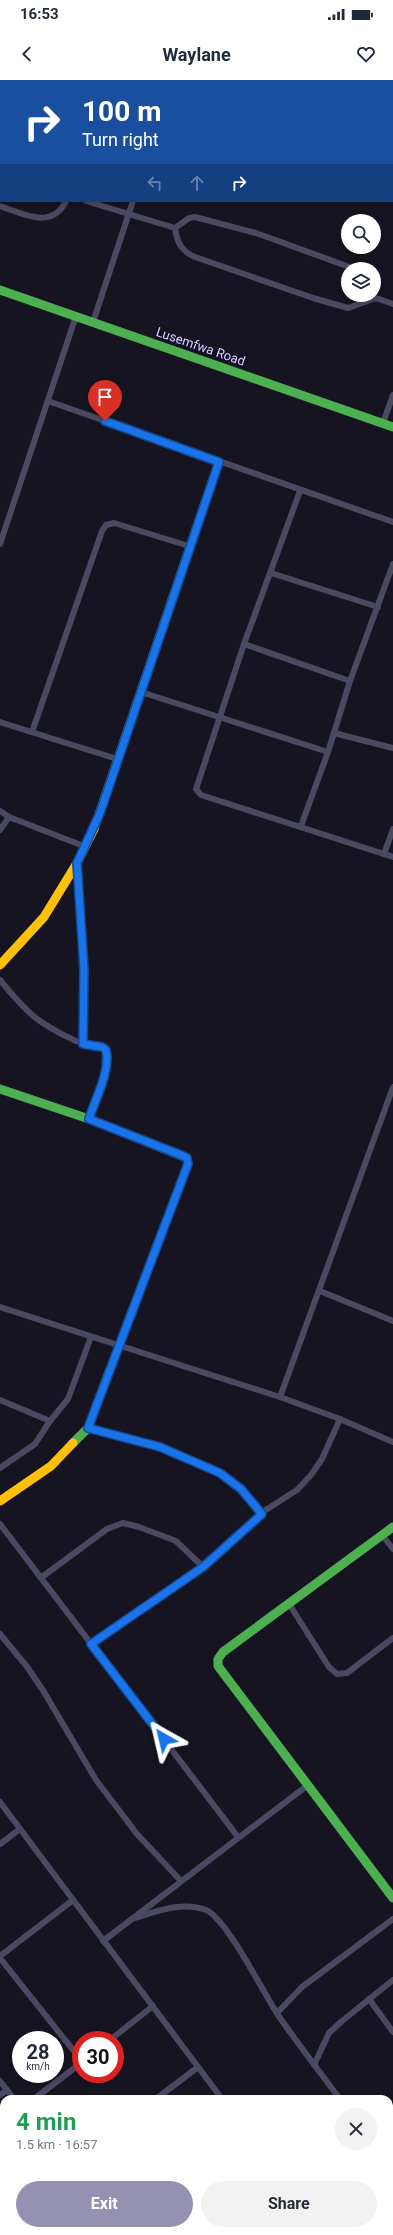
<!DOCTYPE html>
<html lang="en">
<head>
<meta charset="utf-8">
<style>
	:root { --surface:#fff; --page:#f2f2f3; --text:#1f2937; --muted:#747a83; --accent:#9591b1 }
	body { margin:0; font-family:Roboto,sans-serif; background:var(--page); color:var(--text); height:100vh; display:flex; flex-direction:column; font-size:15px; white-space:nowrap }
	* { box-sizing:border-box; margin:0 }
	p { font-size:13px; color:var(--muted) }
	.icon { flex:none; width:22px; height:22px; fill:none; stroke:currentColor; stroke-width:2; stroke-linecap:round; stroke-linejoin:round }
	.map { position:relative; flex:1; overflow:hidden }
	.side { position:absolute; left:0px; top:2015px; width:393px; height:140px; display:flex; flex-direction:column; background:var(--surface); border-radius:12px 12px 0 0; box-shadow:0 2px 6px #0003 }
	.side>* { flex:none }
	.guide { position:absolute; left:0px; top:0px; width:393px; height:122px; box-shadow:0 2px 6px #0003; background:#1a4fa0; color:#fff; overflow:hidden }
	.fabs { position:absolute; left:341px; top:134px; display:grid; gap:8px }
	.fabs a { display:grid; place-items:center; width:40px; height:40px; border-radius:50%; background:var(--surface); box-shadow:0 2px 6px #0003; font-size:20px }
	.speed { position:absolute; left:12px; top:1951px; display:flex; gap:8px; font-size:20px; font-weight:700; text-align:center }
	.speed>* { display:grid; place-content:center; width:52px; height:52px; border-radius:50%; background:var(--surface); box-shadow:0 2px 6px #0003; line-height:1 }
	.speed small { font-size:10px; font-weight:400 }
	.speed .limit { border:6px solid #d22; background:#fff; color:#111 }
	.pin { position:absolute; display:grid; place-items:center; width:34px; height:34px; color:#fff; margin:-41px -17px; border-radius:50% 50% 50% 0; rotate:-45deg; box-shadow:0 0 4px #0007 }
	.pin .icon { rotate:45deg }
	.me { position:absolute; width:44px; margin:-22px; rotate:323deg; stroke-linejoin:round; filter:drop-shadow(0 0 3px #0008) }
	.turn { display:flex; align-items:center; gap:14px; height:84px; padding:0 16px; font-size:18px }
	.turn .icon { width:52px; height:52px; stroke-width:2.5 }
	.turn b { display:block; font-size:28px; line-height:34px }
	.lanes { display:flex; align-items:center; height:38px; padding:0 16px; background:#0003; justify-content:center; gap:20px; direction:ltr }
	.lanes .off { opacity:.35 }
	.round { display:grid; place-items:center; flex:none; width:42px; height:42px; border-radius:21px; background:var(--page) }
	.head { display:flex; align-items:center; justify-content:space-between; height:68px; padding:0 16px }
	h1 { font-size:24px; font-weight:700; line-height:30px; color:#1e9e55 }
	.cta { display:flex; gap:8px; margin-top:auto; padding:8px 16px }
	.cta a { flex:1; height:46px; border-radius:24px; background:var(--accent); color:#fff; font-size:16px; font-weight:700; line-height:46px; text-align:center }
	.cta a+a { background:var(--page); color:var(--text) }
	.status { display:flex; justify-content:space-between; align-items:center; height:28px; padding:0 20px; background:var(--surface); direction:ltr }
	.status svg { height:11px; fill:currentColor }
	header { display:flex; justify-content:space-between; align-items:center; height:52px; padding:0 16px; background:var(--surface); font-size:18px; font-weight:700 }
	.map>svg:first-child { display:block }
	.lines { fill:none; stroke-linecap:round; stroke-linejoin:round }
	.street { stroke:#4a4962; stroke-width:6 }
	.fast { stroke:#4caf50; stroke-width:9 }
	.slow { stroke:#ffc107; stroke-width:9 }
	.route-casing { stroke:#114b97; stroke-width:10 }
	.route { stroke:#1a73e8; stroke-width:7 }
	.labels { text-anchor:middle; stroke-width:4; stroke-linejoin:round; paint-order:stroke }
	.street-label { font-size:13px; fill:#d9d4ff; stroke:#130f26 }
</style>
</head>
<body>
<div class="status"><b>16:53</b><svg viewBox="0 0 49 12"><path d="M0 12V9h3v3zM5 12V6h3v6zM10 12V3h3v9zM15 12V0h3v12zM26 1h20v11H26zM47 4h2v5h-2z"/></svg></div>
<header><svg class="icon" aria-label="back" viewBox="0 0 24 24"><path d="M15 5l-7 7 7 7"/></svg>Waylane<svg class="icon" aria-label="heart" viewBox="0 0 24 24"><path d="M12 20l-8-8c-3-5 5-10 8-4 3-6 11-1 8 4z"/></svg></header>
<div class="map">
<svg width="393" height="2155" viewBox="0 0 393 2155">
	<rect width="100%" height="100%" fill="#161421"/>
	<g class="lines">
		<!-- street -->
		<g class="street">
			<polyline points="69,0 72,1"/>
			<polyline points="262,0 265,1"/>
			<polyline points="358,0 359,1"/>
			<polyline points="177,1 177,0"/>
			<polyline points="347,1 348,0"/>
			<polyline points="392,26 393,27"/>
			<polyline points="0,50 1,50"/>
			<polyline points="392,115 393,115"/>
			<polyline points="86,121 175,148"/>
			<path d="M 0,126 C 24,134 52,150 66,121"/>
			<path d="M 175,148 C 177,162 181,171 195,177 L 313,218 L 348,228 L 376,218 L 393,224"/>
			<polyline points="175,148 189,138 195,137 256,153 355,189"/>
			<polyline points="93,242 133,121"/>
			<polyline points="48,321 393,442"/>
			<polyline points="383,343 393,315"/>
			<polyline points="300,411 244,564 196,709 201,715 393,777"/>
			<polyline points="0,464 76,236"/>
			<polyline points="271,493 378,527"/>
			<polyline points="244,564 350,601"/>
			<polyline points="141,612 328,672"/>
			<polyline points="0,642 117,679"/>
			<polyline points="32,652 102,451 106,445 114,443 189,466"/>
			<polyline points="334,653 393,668"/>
			<polyline points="0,731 9,737 86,767"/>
			<polyline points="301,746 328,672 350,601 393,484"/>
			<polyline points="0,750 9,737"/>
			<polyline points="384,774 393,749"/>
			<polyline points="77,784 85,889 83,964"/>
			<path d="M 0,900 C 27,933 37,943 76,961 C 86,965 97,964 105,970 L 104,994 L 89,1039"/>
			<polyline points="320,1211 393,1241"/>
			<polyline points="0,1227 280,1317 340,1339 393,1362"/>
			<polyline points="280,1317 393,1007"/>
			<polyline points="0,1320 50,1341"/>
			<polyline points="88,1348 160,1367 220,1393 241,1409 261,1433"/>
			<polyline points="0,1388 35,1364 50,1341 68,1319 91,1257"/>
			<polyline points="0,1444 238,1757"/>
			<polyline points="382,1455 393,1469"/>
			<polyline points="42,1497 107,1449 123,1443 139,1447 176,1461 203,1487"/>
			<polyline points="289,1524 329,1587 337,1594 347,1593 393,1558"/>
			<polyline points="0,1554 28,1588 44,1612 96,1700 137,1754 181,1801"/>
			<polyline points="91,1563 203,1487 261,1433 297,1410 311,1395 322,1379 340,1339"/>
			<polyline points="0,1722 222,2019"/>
			<polyline points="0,1764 20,1749"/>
			<path d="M 135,1838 C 157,1831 183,1821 206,1830 C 227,1839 264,1914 278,1935 C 298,1964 319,1991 340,2019"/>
			<polyline points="103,1861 308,1705"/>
			<polyline points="0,1876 73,1820"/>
			<polyline points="0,1878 81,1980"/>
			<polyline points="369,1919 393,1952"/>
			<polyline points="277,1933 302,1907 393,1839"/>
			<polyline points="110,1960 153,1926"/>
			<polyline points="314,1985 329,1953 342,1941 393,1900"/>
			<polyline points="0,2001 14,2019"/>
			<polyline points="0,2015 7,2010"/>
			<polyline points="34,2019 81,1983"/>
			<polyline points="156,2019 198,1987"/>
			<polyline points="389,2080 393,2084"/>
			<polyline points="38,2151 41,2155"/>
			<polyline points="115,2151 118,2155"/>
			<polyline points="212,2151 215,2155"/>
			<polyline points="319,2151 319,2155"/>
		</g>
		<!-- fast -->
		<g class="fast">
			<polyline points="0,210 393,347"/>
			<polyline points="94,749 219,382"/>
			<polyline points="0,1009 89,1039 187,1078 188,1084 88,1348 73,1363"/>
			<polyline points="393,1447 223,1572 218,1579 218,1586 393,1818"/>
		</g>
		<!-- slow -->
		<g class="slow">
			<polyline points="0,885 44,837 77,783 94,749"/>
			<polyline points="0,1421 51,1386 73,1363"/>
		</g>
	</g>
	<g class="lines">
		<defs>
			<path id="route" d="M 105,341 L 219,382 L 100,733 L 77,783 L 84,889 L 83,964 L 102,967 L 106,970 C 111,991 95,1019 89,1039 L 181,1075 L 187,1078 L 188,1084 L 88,1348 L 160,1367 L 220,1393 L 241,1409 L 262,1434 L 203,1487 L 91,1564 L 164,1659"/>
		</defs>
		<!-- route casing -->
		<use href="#route" class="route-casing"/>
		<!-- route -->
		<use href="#route" class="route"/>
	</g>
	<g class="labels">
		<!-- street labels -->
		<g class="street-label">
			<text transform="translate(201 266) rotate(19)" y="5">Lusemfwa Road</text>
		</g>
	</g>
</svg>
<div class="fabs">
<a><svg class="icon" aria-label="search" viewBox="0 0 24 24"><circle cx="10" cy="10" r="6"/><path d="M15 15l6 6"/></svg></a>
<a><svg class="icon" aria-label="layers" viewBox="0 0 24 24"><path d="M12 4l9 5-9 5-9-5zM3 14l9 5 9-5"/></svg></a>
</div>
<div class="speed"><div>28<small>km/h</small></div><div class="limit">30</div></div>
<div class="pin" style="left:105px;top:341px;background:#d93025"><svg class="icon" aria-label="arrive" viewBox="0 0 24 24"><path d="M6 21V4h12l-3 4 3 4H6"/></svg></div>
<svg class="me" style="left:164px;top:1659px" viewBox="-20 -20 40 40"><path d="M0-17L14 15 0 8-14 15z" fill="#1a73e8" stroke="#fff" stroke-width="4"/></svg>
<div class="guide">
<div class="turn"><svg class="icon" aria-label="right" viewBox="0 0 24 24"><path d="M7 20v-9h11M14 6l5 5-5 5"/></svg><div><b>100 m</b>Turn right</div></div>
<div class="lanes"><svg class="icon off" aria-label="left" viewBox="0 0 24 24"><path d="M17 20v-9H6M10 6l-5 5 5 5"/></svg><svg class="icon off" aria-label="ahead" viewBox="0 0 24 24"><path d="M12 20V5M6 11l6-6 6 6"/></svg><svg class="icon" aria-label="right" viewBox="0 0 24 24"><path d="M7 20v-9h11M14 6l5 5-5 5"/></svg></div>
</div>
<section class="side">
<div class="head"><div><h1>4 min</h1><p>1.5 km · 16:57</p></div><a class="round"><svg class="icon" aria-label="close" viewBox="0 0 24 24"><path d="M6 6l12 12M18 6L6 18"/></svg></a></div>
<div class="cta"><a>Exit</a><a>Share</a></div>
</section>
</div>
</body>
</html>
